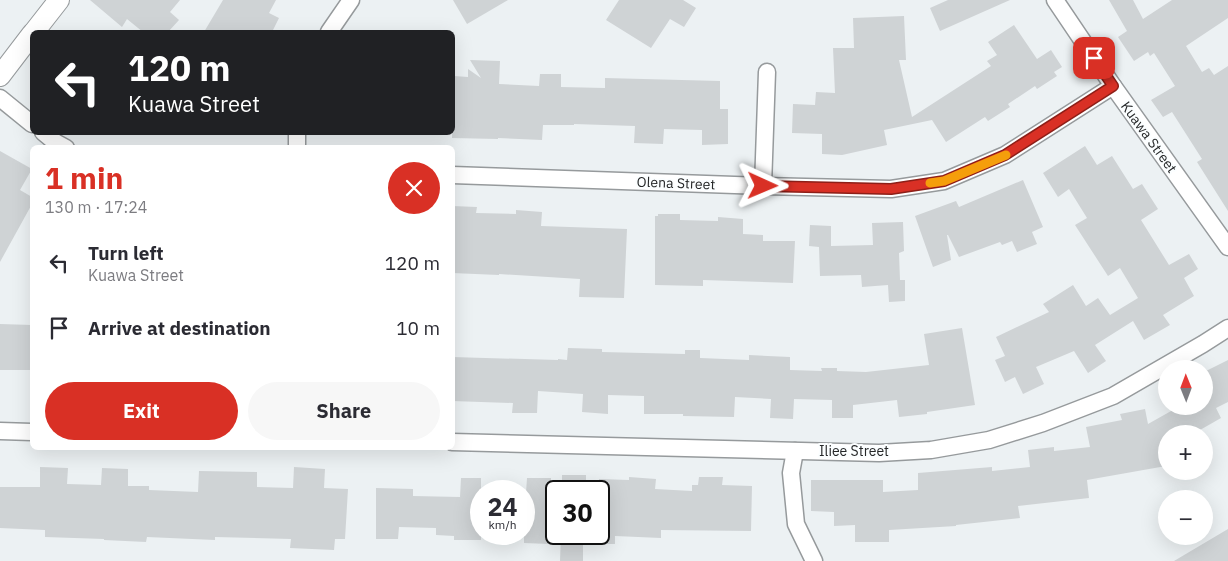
<!DOCTYPE html>
<html lang="en">
<head>
<meta charset="utf-8">
<style>
	:root { --surface:#fff; --page:#f7f7f7; --text:#2b2b33; --muted:#7c7c81; --accent:#d93025 }
	body { margin:0; font-family:"IBM Plex Sans",sans-serif; background:var(--page); color:var(--text); height:100vh; display:flex; flex-direction:column; font-size:19px; white-space:nowrap }
	* { box-sizing:border-box; margin:0 }
	p { font-size:16px; color:var(--muted) }
	.icon { flex:none; width:28px; height:28px; fill:none; stroke:currentColor; stroke-width:2; stroke-linecap:round; stroke-linejoin:round }
	.map { position:relative; flex:1; overflow:hidden }
	.drawer { position:absolute; left:30px; top:145px; width:425px; height:305px; display:flex; flex-direction:column; background:var(--surface); border-radius:8px; box-shadow:0 5px 20px #0002 }
	.drawer>* { flex:none }
	.top-card { position:absolute; left:30px; top:30px; width:425px; height:105px; border-radius:8px; box-shadow:0 5px 20px #0002; background:#202124; color:#fff; overflow:hidden }
	.needle { width:32px; rotate:359deg }
	.controls { position:absolute; left:1158px; top:360px; display:grid; gap:10px }
	.controls a { display:grid; place-items:center; width:55px; height:55px; border-radius:50%; background:var(--surface); box-shadow:0 5px 20px #0002; font-size:25px }
	.speed { position:absolute; left:470px; top:480px; display:flex; gap:10px; font-size:25px; font-weight:700; text-align:center }
	.speed>* { display:grid; place-content:center; width:65px; height:65px; border-radius:50%; background:var(--surface); box-shadow:0 5px 20px #0002; line-height:1 }
	.speed small { font-size:12px; font-weight:400 }
	.speed .limit { border:2px solid #111; border-radius:8px; background:#fff; color:#111 }
	.pin { position:absolute; display:grid; place-items:center; width:42px; height:42px; color:#fff; margin:-21px; border-radius:10px; box-shadow:0 2px 8px #0006 }
	.me { position:absolute; width:55px; margin:-28px; rotate:91deg; stroke-linejoin:round; filter:drop-shadow(0 0 4px #0008) }
	.turn { display:flex; align-items:center; gap:18px; height:105px; padding:0 15px; font-size:22px }
	.turn .icon { width:65px; height:65px; stroke-width:2.5 }
	.turn b { display:block; font-size:35px; line-height:42px }
	.round { display:grid; place-items:center; flex:none; width:52px; height:52px; border-radius:26px; background:var(--page) }
	.overview { display:flex; align-items:center; justify-content:space-between; height:85px; padding:0 15px }
	h1 { font-size:30px; font-weight:700; line-height:38px; color:var(--accent) }
	.cta { display:flex; gap:10px; margin-top:auto; padding:10px 15px }
	.cta a { flex:1; height:58px; border-radius:30px; background:var(--accent); color:#fff; font-size:20px; font-weight:700; line-height:58px; text-align:center }
	.cta a+a { background:var(--page); color:var(--text) }
	ul { padding:0; list-style:none }
	li { display:flex; align-items:center; gap:15px; height:65px; padding:0 15px }
	li div { flex:1 }
	li b { display:block; font-size:19px }
	li em { font-style:normal }
	.map>svg:first-child { display:block }
	.building { fill:#cfd3d5 }
	.lines { fill:none; stroke-linecap:round; stroke-linejoin:round }
	.minor-casing { stroke:#969a9c; stroke-width:19 }
	.tertiary-casing { stroke:#969a9c; stroke-width:22 }
	.minor { stroke:#fff; stroke-width:16 }
	.tertiary { stroke:#fff; stroke-width:20 }
	.route-casing { stroke:#8d1f18; stroke-width:12 }
	.route { stroke:#d93025; stroke-width:9 }
	.slow { stroke:#f59e0b; stroke-width:9 }
	.labels { text-anchor:middle; stroke-width:4; stroke-linejoin:round; paint-order:stroke }
	.street-label { font-size:14px; fill:#252728; stroke:#fbfeff }
</style>
</head>
<body>
<div class="map">
<svg width="1228" height="561" viewBox="0 0 1228 561">
	<rect width="100%" height="100%" fill="#ecf1f3"/>
	<!-- building -->
	<g class="building">
		<polygon points="90,0 180,0 170,12 179,20 168,32 143,32 127,19 122,27"/>
		<polygon points="223,0 276,0 269,13 279,18 272,32 204,32"/>
		<polygon points="453,0 508,0 467,24"/>
		<polygon points="619,0 683,0 696,8 684,27 670,19 651,48 606,20"/>
		<polygon points="948,0 1010,0 940,31 930,8"/>
		<polygon points="1109,0 1133,0 1143,19 1172,0 1228,0 1228,18 1186,46 1202,72 1209,68 1214,75 1228,66 1228,211 1197,162 1202,159 1172,112 1163,117 1151,100 1175,86 1154,53 1150,56 1148,52 1134,61 1118,37 1127,31"/>
		<polygon points="904,16 906,60 899,60 912,117 991,66 987,61 997,55 988,42 1014,25 1037,59 1051,50 1062,67 1054,72 1057,76 1037,89 1035,86 1008,104 1010,107 988,121 985,117 946,142 932,120 884,130 887,145 842,155 822,154 822,134 792,133 793,104 815,105 816,92 835,93 833,48 854,48 853,18"/>
		<polygon points="470,60 500,61 499,84 539,86 540,74 561,74 561,87 605,88 605,78 720,81 720,109 728,109 728,144 702,145 702,130 664,129 663,144 634,143 635,126 574,124 574,125 543,125 542,140 498,138 498,139 452,138 454,76 468,77 468,69 481,78"/>
		<polygon points="1085,146 1097,165 1112,156 1133,189 1142,184 1158,209 1141,220 1169,265 1189,254 1198,269 1184,278 1194,296 1163,315 1170,325 1144,340 1133,321 1095,345 1106,361 1088,373 1074,351 1036,367 1044,384 1023,394 1015,377 1005,382 995,360 1005,356 996,337 1049,312 1043,304 1073,285 1086,306 1098,298 1110,315 1138,298 1120,268 1108,276 1075,225 1087,218 1069,189 1058,197 1043,173"/>
		<polygon points="0,151 32,169 20,190 32,197 32,204 0,262"/>
		<polygon points="1023,180 1043,227 1032,232 1037,244 1017,252 1012,241 1002,245 1000,242 959,257 948,235 947,235 951,260 933,267 915,216 956,201 959,207"/>
		<polygon points="452,206 477,207 476,213 516,214 516,210 542,212 541,226 627,229 624,298 579,297 580,279 499,274 499,275 452,273"/>
		<polygon points="658,214 680,214 680,220 718,221 718,217 743,219 743,234 763,235 763,241 795,241 793,283 703,280 703,286 655,285 655,216 658,216"/>
		<polygon points="903,222 904,251 899,253 900,280 905,280 905,301 889,302 888,285 862,287 861,275 820,276 819,247 809,246 810,225 831,226 831,246 873,245 872,223"/>
		<polygon points="0,324 32,325 32,370 0,370"/>
		<polygon points="962,328 975,405 927,412 927,414 899,417 897,400 853,405 853,418 832,418 832,400 794,399 793,419 770,418 771,399 735,397 734,417 683,416 683,414 644,414 644,396 608,395 608,414 582,412 583,394 538,391 537,413 512,413 513,403 452,401 452,357 558,360 558,359 567,360 568,348 602,349 602,352 685,354 685,350 700,350 700,358 749,360 749,355 790,357 790,370 822,371 821,368 837,368 837,371 866,372 929,365 924,334"/>
		<polygon points="1228,360 1228,402 1216,408 1221,418 1193,434 1166,434 1166,466 1087,480 1089,498 1018,506 1020,518 956,525 956,526 889,530 889,542 855,542 855,525 834,526 834,512 811,511 811,480 883,480 883,492 918,490 918,473 992,467 992,471 1030,467 1028,450 1054,447 1054,451 1090,447 1086,427 1122,420 1120,414 1145,409 1148,424 1180,406 1204,406 1204,372"/>
		<polygon points="40,467 68,468 67,484 101,485 102,468 128,469 128,486 149,486 149,490 198,492 199,471 257,472 257,487 293,488 294,467 325,469 324,488 348,489 345,539 335,539 334,550 290,548 291,539 215,537 215,540 147,537 146,542 104,540 104,539 45,537 45,530 0,528 0,487 40,487"/>
		<rect x="562" y="475" width="24" height="16"/>
		<polygon points="629,477 656,479 655,489 692,491 692,485 698,485 699,477 723,477 722,485 752,486 751,531 661,530 661,538 615,536 615,544 599,544 599,479 629,480"/>
		<polygon points="461,478 481,478 481,540 454,540 454,536 436,535 436,528 399,527 398,539 376,539 376,488 413,489 413,496 460,497"/>
		<polygon points="527,478 551,478 549,544 524,543 524,493 526,493"/>
		<polygon points="1228,529 1228,561 1174,561"/>
		<polygon points="561,534 583,534 583,561 560,561"/>
	</g>
	<g class="lines">
		<defs>
			<g id="minor">
				<polyline points="1055,0 1113,86 1228,247"/>
				<polyline points="329,32 351,0"/>
				<polyline points="0,98 32,124"/>
				<polyline points="43,132 55,142 66,148"/>
				<polyline points="297,148 297,132"/>
				<polyline points="452,175 763,186 891,189 944,181 1005,155 1113,86"/>
				<polyline points="763,186 767,72"/>
				<polyline points="0,431 32,432"/>
				<polyline points="452,442 879,453 931,450 989,440 1043,423 1113,396 1203,344 1228,328"/>
				<polyline points="795,451 791,473 796,524 814,561"/>
			</g>
			<g id="tertiary">
				<polyline points="34,32 59,0"/>
				<polyline points="0,76 32,34"/>
			</g>
		</defs>
		<!-- minor casing -->
		<use href="#minor" class="minor-casing"/>
		<!-- tertiary casing -->
		<use href="#tertiary" class="tertiary-casing"/>
		<!-- minor -->
		<use href="#minor" class="minor"/>
		<!-- tertiary -->
		<use href="#tertiary" class="tertiary"/>
	</g>
	<g class="lines">
		<defs>
			<polyline id="route" points="763,186 891,189 944,181 1005,155 1113,86 1094,58"/>
		</defs>
		<!-- route casing -->
		<use href="#route" class="route-casing"/>
		<!-- route -->
		<use href="#route" class="route"/>
		<!-- slow -->
		<polyline class="slow" points="930,183 944,181 1006,155"/>
	</g>
	<g class="labels">
		<!-- street labels -->
		<g class="street-label">
			<text transform="translate(1149 137) rotate(54)" y="5">Kuawa Street</text>
			<text transform="translate(676 183) rotate(2)" y="5">Olena Street</text>
			<text x="854" y="456">Iliee Street</text>
		</g>
	</g>
</svg>
<div class="controls">
<a><svg class="needle" viewBox="-14 -14 28 28"><path d="M0-13l5 13h-10z" fill="#e53935"/><path d="M0 13l5-13h-10z" fill="#7c7c81"/></svg></a>
<a>+</a>
<a>−</a>
</div>
<div class="speed"><div>24<small>km/h</small></div><div class="limit">30</div></div>
<div class="pin" style="left:1094px;top:58px;background:#d93025"><svg class="icon" aria-label="arrive" viewBox="0 0 24 24"><path d="M6 21V4h12l-3 4 3 4H6"/></svg></div>
<svg class="me" style="left:763px;top:186px" viewBox="-20 -20 40 40"><path d="M0-17L14 15 0 8-14 15z" fill="#d93025" stroke="#fff" stroke-width="4"/></svg>
<div class="top-card">
<div class="turn"><svg class="icon" aria-label="left" viewBox="0 0 24 24"><path d="M17 20v-9H6M10 6l-5 5 5 5"/></svg><div><b>120 m</b>Kuawa Street</div></div>
</div>
<section class="drawer">
<div class="overview"><div><h1>1 min</h1><p>130 m · 17:24</p></div><a class="round" style="background:#d93025;color:#fff"><svg class="icon" aria-label="close" viewBox="0 0 24 24"><path d="M6 6l12 12M18 6L6 18"/></svg></a></div>
<ul>
<li><svg class="icon" aria-label="left" viewBox="0 0 24 24"><path d="M17 20v-9H6M10 6l-5 5 5 5"/></svg><div><b>Turn left</b><p>Kuawa Street</p></div><em>120 m</em></li>
<li><svg class="icon" aria-label="arrive" viewBox="0 0 24 24"><path d="M6 21V4h12l-3 4 3 4H6"/></svg><div><b>Arrive at destination</b></div><em>10 m</em></li>
</ul>
<div class="cta"><a>Exit</a><a>Share</a></div>
</section>
</div>
</body>
</html>
